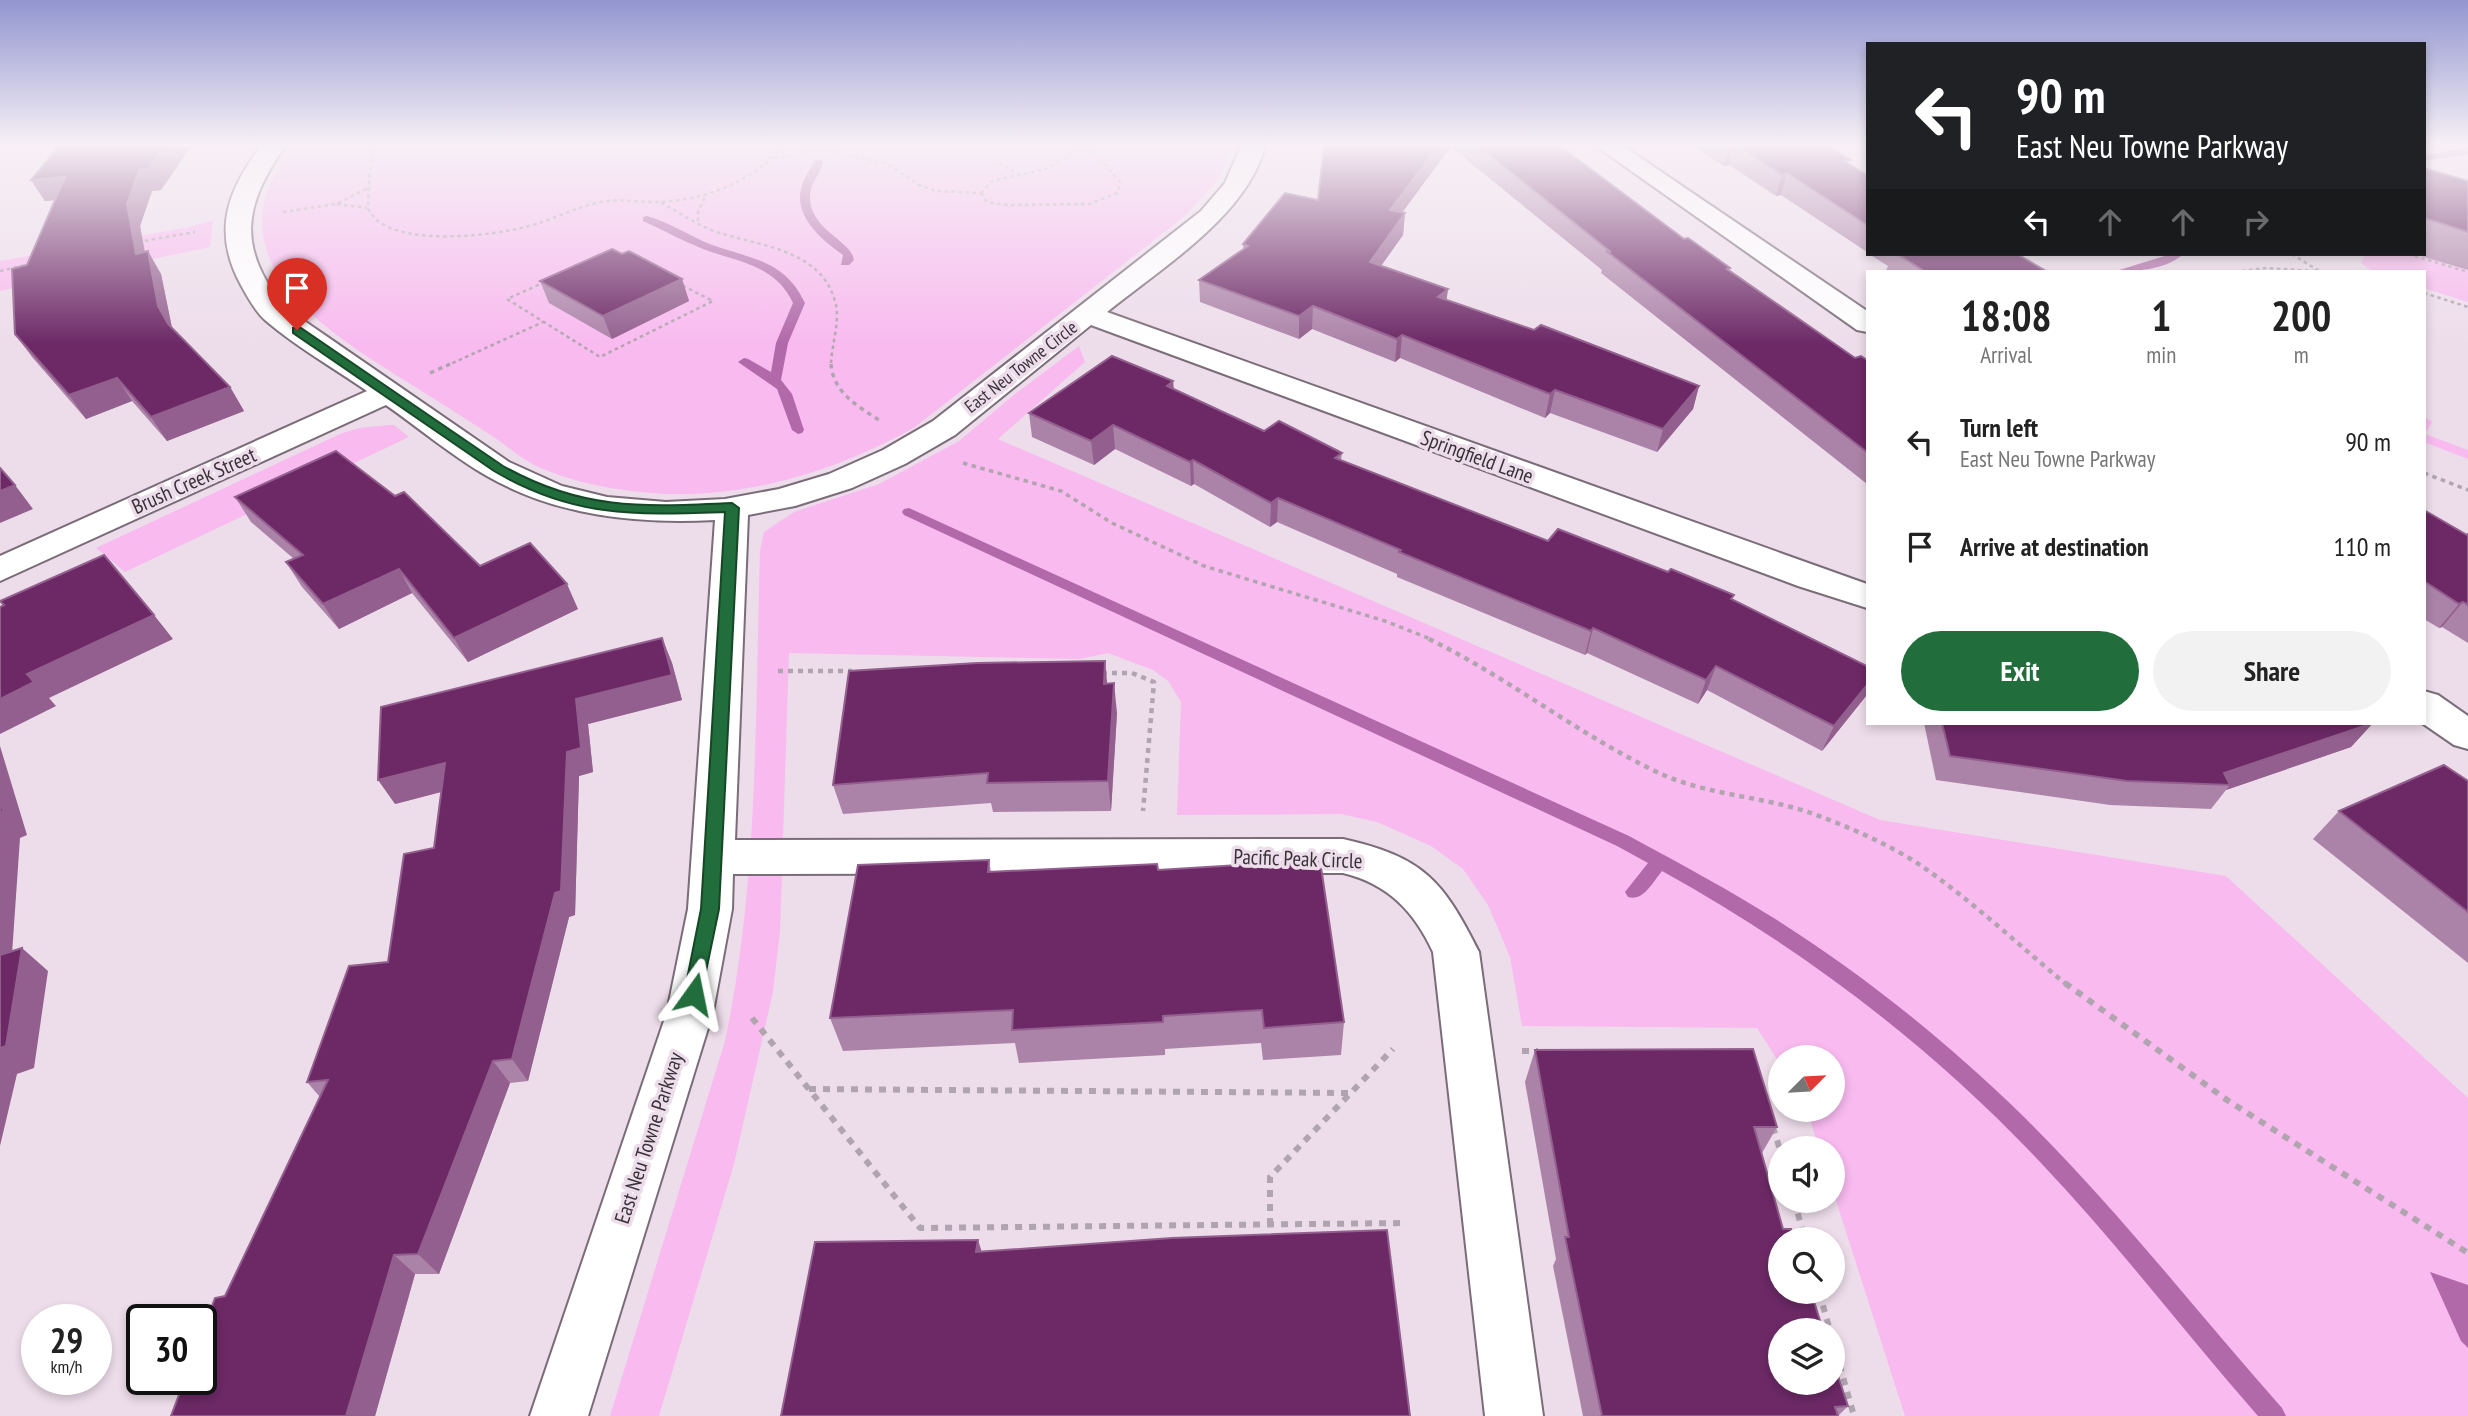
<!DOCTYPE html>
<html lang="en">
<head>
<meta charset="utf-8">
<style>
	:root { --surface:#fff; --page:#f2f2f2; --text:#222; --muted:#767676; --accent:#226d3c }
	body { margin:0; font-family:"PT Sans Narrow",sans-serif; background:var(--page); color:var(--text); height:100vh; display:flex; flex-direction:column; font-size:26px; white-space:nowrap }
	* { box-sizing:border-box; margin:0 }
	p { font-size:23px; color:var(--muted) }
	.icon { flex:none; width:38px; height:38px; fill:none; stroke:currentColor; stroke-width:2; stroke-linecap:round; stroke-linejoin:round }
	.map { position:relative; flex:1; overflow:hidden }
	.drawer { position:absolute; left:1866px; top:270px; width:560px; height:455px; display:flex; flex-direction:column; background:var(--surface); border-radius:0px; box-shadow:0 4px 10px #0003 }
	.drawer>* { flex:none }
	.banner { position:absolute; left:1866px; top:42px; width:560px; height:214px; border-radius:0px; box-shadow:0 4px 10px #0003; background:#202124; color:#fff; overflow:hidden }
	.needle { width:46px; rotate:66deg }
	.controls { position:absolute; left:1768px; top:1045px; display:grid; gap:14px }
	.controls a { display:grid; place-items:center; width:77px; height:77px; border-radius:50%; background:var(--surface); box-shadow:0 4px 10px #0003; font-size:35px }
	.speed { position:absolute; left:21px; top:1304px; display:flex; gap:14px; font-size:35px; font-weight:700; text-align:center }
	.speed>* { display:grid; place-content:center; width:91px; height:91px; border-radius:50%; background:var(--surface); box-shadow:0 4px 10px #0003; line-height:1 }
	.speed small { font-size:18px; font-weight:400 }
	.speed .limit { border:4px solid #111; border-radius:10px; background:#fff; color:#111 }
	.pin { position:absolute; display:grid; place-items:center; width:60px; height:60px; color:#fff; margin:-72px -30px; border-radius:50% 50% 50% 0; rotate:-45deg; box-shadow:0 0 7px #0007 }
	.pin .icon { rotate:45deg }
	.me { position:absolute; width:77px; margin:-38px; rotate:12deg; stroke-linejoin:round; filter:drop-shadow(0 0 5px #0008) }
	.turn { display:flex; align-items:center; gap:24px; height:147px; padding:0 35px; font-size:32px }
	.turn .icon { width:91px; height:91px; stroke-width:2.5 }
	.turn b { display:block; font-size:49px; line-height:60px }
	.lanes { display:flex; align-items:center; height:66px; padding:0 35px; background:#0003; justify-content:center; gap:35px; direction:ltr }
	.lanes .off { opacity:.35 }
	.eta { display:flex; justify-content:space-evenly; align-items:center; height:119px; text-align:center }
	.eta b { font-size:42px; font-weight:700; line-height:49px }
	.button { display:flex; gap:14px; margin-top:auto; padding:14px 35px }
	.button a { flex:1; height:80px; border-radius:42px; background:var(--accent); color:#fff; font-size:28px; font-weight:700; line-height:80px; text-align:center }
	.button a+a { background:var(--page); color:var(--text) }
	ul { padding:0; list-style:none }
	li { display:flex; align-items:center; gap:21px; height:105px; padding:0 35px }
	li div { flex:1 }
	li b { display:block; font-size:26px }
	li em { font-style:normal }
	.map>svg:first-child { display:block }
	.green { fill:#f8baef }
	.water { fill:#b169a9 }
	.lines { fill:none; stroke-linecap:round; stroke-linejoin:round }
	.stream { fill:#b169a9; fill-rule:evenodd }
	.street-casing { stroke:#7a6c78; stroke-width:4 }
	.path-far3 { stroke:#b0a4ae; stroke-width:2.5; stroke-dasharray:3.5 3.5; stroke-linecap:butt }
	.path-far2 { stroke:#b0a4ae; stroke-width:3.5; stroke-dasharray:4.5 4.5; stroke-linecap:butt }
	.path-far1 { stroke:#b0a4ae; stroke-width:4.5; stroke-dasharray:5 5; stroke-linecap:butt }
	.path { stroke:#b0a4ae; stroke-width:6; stroke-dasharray:7 7; stroke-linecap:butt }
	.street { fill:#fff; fill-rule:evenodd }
	.wall { fill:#ac83a8 }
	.shaded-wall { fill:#935f8e }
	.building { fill:#6c2966; stroke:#935f8e; stroke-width:2 }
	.route { fill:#226d3c; stroke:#164727; stroke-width:2 }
	.labels { text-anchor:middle; stroke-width:7; stroke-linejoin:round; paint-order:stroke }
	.far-street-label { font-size:18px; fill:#393338; stroke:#edddea }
	.street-label { font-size:21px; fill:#393338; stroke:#edddea }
</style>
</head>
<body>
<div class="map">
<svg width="2468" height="1416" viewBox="0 0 2468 1416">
	<rect width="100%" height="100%" fill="#edddea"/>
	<!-- green -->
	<g class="green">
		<path d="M 294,146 L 1232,146 L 1221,176 L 1185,216 L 915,427 C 831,475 728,504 631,491 C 600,487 567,480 539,467 C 523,461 509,447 495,438 C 473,423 450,409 428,395 C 342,340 198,265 294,146 Z"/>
		<polygon points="213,220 210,247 0,291 0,261 190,227"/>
		<polygon points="2365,254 2414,254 2468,270 2468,302 2424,288 2424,271 2372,271 2361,263"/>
		<path d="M 1079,346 L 1085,362 L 998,439 L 1880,820 L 2226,876 L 2468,1098 L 2468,1416 L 1905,1416 L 1832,1188 L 1832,1148 L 1819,1148 L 1807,1110 L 1832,1110 L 1832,1057 L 1780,1057 L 1780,1064 L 1757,1028 L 1522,1026 L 1510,957 L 1488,905 L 1463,869 L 1431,846 L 1377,822 L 1341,814 L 1177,815 L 1181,702 L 1168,681 L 1153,670 L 1108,653 L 1080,659 L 789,653 L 780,931 L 773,992 L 734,1164 L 659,1416 L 610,1416 L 725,1041 C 759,881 755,714 760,551 L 764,532 L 794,512 L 879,484 L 959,441 L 1015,394 Z"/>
		<polygon points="2424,416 2432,422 2425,434 2468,450 2468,459 2424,442"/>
		<polygon points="389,425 394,425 409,437 125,572 96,548 340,434 359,428"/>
	</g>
	<!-- water -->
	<polygon class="water" points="2430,1272 2468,1285 2468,1348 2461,1341"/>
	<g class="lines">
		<!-- stream -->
		<g class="stream">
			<polygon points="2468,148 2468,154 2424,161 2424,155"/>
			<path d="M 815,159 L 823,161 C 821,175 809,183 810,198 C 811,231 851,240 854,260 L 849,265 L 841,265 L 843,255 C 823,241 794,217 801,189 C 803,178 811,169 815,159 Z"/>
			<path d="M 647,216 C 668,222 687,234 707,243 C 748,259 784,258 805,303 L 788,343 L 781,380 L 792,394 L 804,430 L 802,433 L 798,434 L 792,430 L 777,389 L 738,362 L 744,358 L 748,359 L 771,372 L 776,343 L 793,303 C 776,265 738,262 703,249 C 683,241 663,230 643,221 L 643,217 Z"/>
			<path d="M 2171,254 L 2183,254 C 2168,269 2136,272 2116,271 Z"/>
			<path d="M 909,508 L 1629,836 C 1679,863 1729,890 1777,920 C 1864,975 1947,1042 2021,1114 C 2115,1206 2195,1310 2282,1408 L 2286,1416 L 2258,1416 C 2185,1333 2118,1244 2041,1163 C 1931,1046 1803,949 1662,871 C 1653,882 1643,902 1628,897 L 1625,892 L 1648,863 L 1617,846 L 904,515 L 902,512 L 904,509 Z"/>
		</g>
		<defs>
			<g id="street">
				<path d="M 261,146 L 285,146 C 243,207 237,246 284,307 L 509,462 L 562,486 L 607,497 L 666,502 L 725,499 L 779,489 L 829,474 L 883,450 L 933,421 L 1201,211 L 1225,183 L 1241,146 L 1265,146 C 1247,216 1161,268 1107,312 L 1867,584 L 1867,608 L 1798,586 L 1091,325 L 955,435 L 905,464 L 852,488 L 795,506 L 748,515 L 735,840 L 1343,839 C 1423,857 1443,880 1479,952 L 1543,1416 L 1485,1416 L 1433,952 C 1414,911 1388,884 1343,873 L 733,874 L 732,909 L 713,1012 L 588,1416 L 530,1416 L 667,1012 L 688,909 L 715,520 C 636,524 557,516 487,476 C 452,456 419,428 386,405 L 0,581 L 0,556 L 367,391 C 334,368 296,347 265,320 C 255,311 247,296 241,285 C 212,232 227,191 261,146 Z"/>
				<polygon points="1596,146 1623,146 1867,311 1867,332 1857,330"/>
				<polygon points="2424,691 2438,695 2468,716 2468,749 2454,745 2422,723"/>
			</g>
		</defs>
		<!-- street casing -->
		<use href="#street" class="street-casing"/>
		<!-- path-far3 -->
		<g class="path-far3">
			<path d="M 374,146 L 369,178 L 368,209 C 371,213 374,218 378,221 C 409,245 490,236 525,227 C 551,221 575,207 601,202 C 621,198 640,203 660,202 C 704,200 754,182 782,146"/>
			<polyline points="800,146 886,163 919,185 936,191 981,193"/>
			<polyline points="775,158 815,151"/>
			<polyline points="999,163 1020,175"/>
			<polyline points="981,193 987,202 1007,205 1090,204 1117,193 1120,182 1098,156 1080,149"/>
			<polyline points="981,193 992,181 1046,169 1084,146"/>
			<path d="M 661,203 C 679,212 695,224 714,231 C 757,246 820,248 835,301 C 841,321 831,345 831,366"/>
			<polyline points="337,204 367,208"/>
			<polyline points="283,212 336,204 370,187"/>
			<polyline points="698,221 698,212 706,195"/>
			<polyline points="138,242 195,232"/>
			<polygon points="614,251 713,301 600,357 507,299"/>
			<polyline points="2292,254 2319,271"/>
			<polyline points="2408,254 2468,272"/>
			<polyline points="0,271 30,264"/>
			<polyline points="2242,271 2266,268 2315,271"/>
			<polyline points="2424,293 2468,307"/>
			<polyline points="446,366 543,322"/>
		</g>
		<!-- path-far2 -->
		<g class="path-far2">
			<path d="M 831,364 C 833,392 857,406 879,420"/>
			<polyline points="430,373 450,364"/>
			<polyline points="963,463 1061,491 1112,523 1204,566 1385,621 1433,640"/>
			<polyline points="2424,473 2468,490"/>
		</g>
		<!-- path-far1 -->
		<g class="path-far1">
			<path d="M 1429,639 C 1509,678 1579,735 1659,773 C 1706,795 1760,796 1808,812 C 1847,826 1889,844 1923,867 C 1972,901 2021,947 2067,985"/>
			<polyline points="778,671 852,671"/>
			<polyline points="1102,673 1132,673 1154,682 1143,811"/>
		</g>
		<!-- path -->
		<g class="path">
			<polyline points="2065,983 2227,1100 2468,1253"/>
			<polyline points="752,1018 920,1228 1406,1223"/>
			<polyline points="1522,1051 1538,1051"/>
			<polyline points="809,1089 1350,1093"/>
			<polyline points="1773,1127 1780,1150"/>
			<polyline points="1794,1200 1805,1239"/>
			<polyline points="1270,1225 1270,1177 1393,1049"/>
			<polyline points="1819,1292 1830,1330"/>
			<polyline points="1832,1338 1854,1416"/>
		</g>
		<!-- street -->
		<use href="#street" class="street"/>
	</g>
	<!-- wall -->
	<g class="wall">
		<polygon points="59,146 195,146 193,148 189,149 161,190 152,191 140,226 145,252 161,274 172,328 230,387 244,411 167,441 132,401 86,419 32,357 15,334 27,265 55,200 45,201 31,180"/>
		<polygon points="1324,146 1560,146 1684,239 1855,358 1867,360 1867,484 1601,273 1602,270 1451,147 1402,212 1405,213 1403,235 1381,266 1448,289 1446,300 1699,386 1693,409 1657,452 1550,413 1545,418 1400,358 1395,362 1312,329 1299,339 1200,302 1199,280 1243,250 1243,244 1318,200"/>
		<polygon points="1692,146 1828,146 1849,164 1867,175 1867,252 1781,195 1776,196 1729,165 1724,166"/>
		<polygon points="2424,168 2468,181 2468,270 2414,254 2424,254"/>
		<polygon points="622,254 682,279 689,301 612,339 549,303 540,281"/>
		<polygon points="1869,254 2017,254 2046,271 1886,271 1888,266"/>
		<polygon points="1173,381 1174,389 1264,431 1342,453 1341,460 1548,541 1732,600 1866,696 1822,751 1707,690 1698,704 1587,653 1585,655 1397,577 1397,574 1277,522 1270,527 1194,484 1191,486 1115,449 1094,465 1032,437 1029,413"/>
		<polygon points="235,497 480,566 578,609 468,662 412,593 339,629 302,587 286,562 294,559 251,522"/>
		<polygon points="2424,510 2467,535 2468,534 2468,643 2442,627 2439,628 2424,619"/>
		<polygon points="662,638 672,663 682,700 588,724 593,772 579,776 575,915 569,917 528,1081 510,1083 439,1274 415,1274 375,1416 171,1416 225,1296 320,1097 307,1082 388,962 434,848 441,792 395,804"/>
		<polygon points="1107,683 1117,713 1111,811 993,812 991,803 843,814 833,785"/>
		<polygon points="1924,723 2373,723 2351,747 2226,790 2211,809 2110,805 1936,780"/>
		<polygon points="2468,781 2468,963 2313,839 2339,811"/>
		<polygon points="989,860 991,872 1158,870 1344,1022 1341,1055 1263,1060 1261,1043 1165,1049 1165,1055 1019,1063 1015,1043 843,1051 830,1018"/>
		<polygon points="1535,1050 1777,1127 1762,1153 1783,1229 1848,1406 1838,1416 1583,1416 1553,1266 1556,1259 1525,1082"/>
	</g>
	<!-- shaded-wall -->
	<g class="shaded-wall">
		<polygon points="165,146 188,146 189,149 161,190 152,191 140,226 149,276 136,254 127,204 139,170"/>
		<polygon points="1438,146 1451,146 1388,232 1390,210"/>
		<polygon points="1729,146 1734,146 1729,165 1724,166"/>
		<polygon points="1787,173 1781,195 1776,196 1782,175"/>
		<polygon points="65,177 79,198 45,201 31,180"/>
		<polygon points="1405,213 1403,235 1368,284 1370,262"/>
		<polygon points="148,251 161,274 172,328 168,324 158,306"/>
		<polygon points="682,279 689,301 612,339 603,316"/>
		<polygon points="1448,289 1445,312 1438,297"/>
		<polygon points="1313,306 1312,329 1299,339 1299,316"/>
		<polygon points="1402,335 1400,358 1395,362 1397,339"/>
		<polygon points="117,378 132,401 86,419 69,395"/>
		<polygon points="1173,381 1174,405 1167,386"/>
		<polygon points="1699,386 1693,409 1657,452 1663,429"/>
		<polygon points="230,387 244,411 167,441 151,417"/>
		<polygon points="1555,390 1550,413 1545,418 1550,394"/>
		<polygon points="1113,425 1115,449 1094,465 1091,441"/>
		<polygon points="1193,460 1194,484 1191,486 1190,462"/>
		<polygon points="15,485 33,509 0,523 0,491"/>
		<polygon points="1278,498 1277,522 1270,527 1271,503"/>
		<polygon points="399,569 412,593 339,629 323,604"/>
		<polygon points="567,584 578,609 468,662 454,638"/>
		<polygon points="2463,602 2442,627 2439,628 2459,604"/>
		<polygon points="154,615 173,639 49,698 56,706 0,734 0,699 27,674"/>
		<polygon points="1593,628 1587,653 1585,655 1591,631"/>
		<polygon points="662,638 672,663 682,700 588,724 593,772 579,776 575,915 569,917 528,1081 512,1059 576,699"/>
		<polygon points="1105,661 1108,691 1104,684"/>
		<polygon points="1716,666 1707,690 1698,704 1706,680"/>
		<polygon points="1114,683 1117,713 1111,811 1108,781"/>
		<polygon points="1867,685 1866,696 1822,751 1834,726"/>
		<polygon points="2373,723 2351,747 2226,790 2230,785 2224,773"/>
		<polygon points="0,746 27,835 20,838 10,983 0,975"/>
		<polygon points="445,763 460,787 395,804 378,780"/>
		<polygon points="22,948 48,971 34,1068 17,1074 0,1146 0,1048"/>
		<polygon points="493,1061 510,1083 439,1274 418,1254"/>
		<polygon points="978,1240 987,1268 976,1252"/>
		<polygon points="394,1255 415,1274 375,1416 346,1416"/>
	</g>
	<!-- building -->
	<g class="building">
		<polygon points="59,146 165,146 148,169 139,170 127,204 136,254 148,251 158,306 168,324 230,387 151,417 117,378 69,395 15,334 12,269 27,265 65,177 31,180"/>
		<polygon points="1324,146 1438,146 1390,210 1405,213 1370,262 1448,289 1438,297 1534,330 1541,325 1699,386 1663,429 1555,390 1550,394 1402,335 1397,339 1313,306 1299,316 1199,280 1248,246 1243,244 1285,193 1318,200"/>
		<polygon points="1478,146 1560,146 1684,239 1688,238 1730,268 1727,269 1855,358 1861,356 1867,360 1867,452 1606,251 1611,252"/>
		<polygon points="1738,146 1828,146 1851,160 1844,161 1867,175 1867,225 1787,173 1782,175"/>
		<polygon points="2424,168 2468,181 2468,232 2424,218"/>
		<polygon points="612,249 622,254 629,251 682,279 603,316 540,281"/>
		<polygon points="1897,254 2017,254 2046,271 1924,271"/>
		<polygon points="1112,356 1173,381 1167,386 1264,431 1279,421 1342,453 1335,458 1548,541 1558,529 1668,572 1671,569 1734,595 1731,599 1867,666 1867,685 1834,726 1716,666 1706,680 1593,628 1591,631 1399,552 1401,550 1278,498 1271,503 1193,460 1190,462 1113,425 1091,441 1029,413"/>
		<polygon points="336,451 395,496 404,492 480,566 530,543 567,584 454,638 399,569 323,604 286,562 303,555 235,497"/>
		<polygon points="0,468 15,485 0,491"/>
		<polygon points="2424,510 2467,535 2468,534 2468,605 2463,602 2459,604 2424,581"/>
		<polygon points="104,555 154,615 27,674 34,682 0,699 0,607 4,605 0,601"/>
		<polygon points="662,638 672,675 576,699 581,748 567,752 561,891 555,893 512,1059 493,1061 418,1254 394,1255 346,1416 171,1416 185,1379 201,1379 201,1335 215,1298 225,1296 328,1080 307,1082 349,966 388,962 404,854 434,848 445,763 378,780 381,707"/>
		<polygon points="1105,661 1104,684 1114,683 1108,781 987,783 988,773 833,785 849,671 977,663"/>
		<polygon points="1942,723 2373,723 2224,773 2230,785 2127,781 1950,756"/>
		<polygon points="2444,765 2468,781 2468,912 2339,811"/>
		<polygon points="0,801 3,811 0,812"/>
		<polygon points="989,860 988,872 1157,864 1158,870 1320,860 1344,1022 1264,1028 1262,1010 1163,1016 1163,1022 1012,1030 1013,1010 830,1018 858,865"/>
		<polygon points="22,948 6,1046 0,1048 0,955"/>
		<polygon points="1753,1049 1777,1127 1754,1127 1783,1229 1791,1229 1794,1239 1780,1239 1780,1292 1811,1292 1823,1330 1780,1330 1780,1382 1832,1382 1832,1358 1848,1406 1835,1407 1838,1416 1602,1416 1565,1237 1569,1237 1535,1050"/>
		<polygon points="1387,1230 1410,1416 781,1416 815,1242 978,1240 976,1252 1172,1238"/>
	</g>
	<!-- sky -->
	<linearGradient id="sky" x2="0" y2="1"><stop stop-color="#9296cf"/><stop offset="0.42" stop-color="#f7f0f6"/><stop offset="1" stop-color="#f7f0f6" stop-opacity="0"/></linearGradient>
	<rect width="2468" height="344" fill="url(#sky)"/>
	<!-- route -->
	<path class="route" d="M 293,328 L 301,328 L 503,466 C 583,511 644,507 732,503 L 739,508 L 719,909 L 700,1000 L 694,1002 L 687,1000 L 684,994 L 701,909 L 725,512 C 636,515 574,518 494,471 L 293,333 Z"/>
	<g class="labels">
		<!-- far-street labels -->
		<g class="far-street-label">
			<text transform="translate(1021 367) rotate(-38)" y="6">East Neu Towne Circle</text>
		</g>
		<!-- street labels -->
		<g class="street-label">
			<text transform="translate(1477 457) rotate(20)" y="7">Springfield Lane</text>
			<text transform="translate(194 481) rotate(-24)" y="7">Brush Creek Street</text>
			<text transform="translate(1298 859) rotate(2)" y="7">Pacific Peak Circle</text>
			<text transform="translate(649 1138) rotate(-72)" y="7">East Neu Towne Parkway</text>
		</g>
	</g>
</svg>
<div class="controls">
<a><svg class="needle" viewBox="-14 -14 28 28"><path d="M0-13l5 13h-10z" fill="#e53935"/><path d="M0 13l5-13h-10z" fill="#767676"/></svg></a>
<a><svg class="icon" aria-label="sound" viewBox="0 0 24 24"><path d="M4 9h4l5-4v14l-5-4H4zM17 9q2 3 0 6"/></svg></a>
<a><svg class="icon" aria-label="search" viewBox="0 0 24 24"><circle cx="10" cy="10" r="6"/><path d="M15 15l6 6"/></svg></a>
<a><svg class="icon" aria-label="layers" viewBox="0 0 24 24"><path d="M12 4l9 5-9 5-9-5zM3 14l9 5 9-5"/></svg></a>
</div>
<div class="speed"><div>29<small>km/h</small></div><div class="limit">30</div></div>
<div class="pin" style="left:297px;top:330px;background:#d93025"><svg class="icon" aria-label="arrive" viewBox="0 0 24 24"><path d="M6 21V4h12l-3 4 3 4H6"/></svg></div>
<svg class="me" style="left:694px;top:994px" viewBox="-20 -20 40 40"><path d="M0-17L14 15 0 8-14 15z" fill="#226d3c" stroke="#fff" stroke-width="4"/></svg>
<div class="banner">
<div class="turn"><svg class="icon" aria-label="left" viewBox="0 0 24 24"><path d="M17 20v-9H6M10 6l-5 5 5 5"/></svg><div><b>90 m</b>East Neu Towne Parkway</div></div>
<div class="lanes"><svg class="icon" aria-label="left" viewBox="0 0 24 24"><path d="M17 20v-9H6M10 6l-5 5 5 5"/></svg><svg class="icon off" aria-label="ahead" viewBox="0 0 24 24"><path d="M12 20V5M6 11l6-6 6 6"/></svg><svg class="icon off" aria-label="ahead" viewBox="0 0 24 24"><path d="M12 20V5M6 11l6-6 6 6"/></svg><svg class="icon off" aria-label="right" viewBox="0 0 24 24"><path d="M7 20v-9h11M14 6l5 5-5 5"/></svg></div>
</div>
<section class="drawer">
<div class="eta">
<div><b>18:08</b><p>Arrival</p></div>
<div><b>1</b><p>min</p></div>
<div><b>200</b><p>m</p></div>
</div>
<ul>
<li><svg class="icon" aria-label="left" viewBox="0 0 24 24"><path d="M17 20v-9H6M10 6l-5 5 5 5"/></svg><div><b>Turn left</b><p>East Neu Towne Parkway</p></div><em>90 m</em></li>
<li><svg class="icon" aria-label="arrive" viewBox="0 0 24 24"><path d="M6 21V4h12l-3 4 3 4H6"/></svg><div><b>Arrive at destination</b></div><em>110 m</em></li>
</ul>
<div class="button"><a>Exit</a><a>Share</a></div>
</section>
</div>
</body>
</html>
